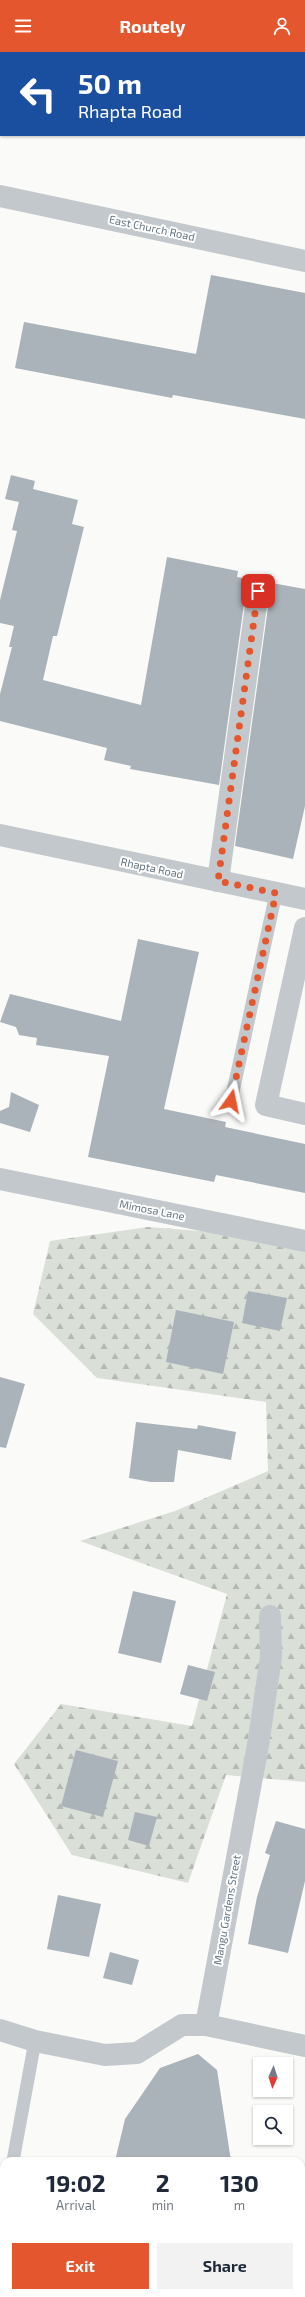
<!DOCTYPE html>
<html lang="en">
<head>
<meta charset="utf-8">
<style>
	:root { --surface:#fff; --page:#f2f2f3; --text:#1f2937; --muted:#747a83; --accent:#e4572e }
	body { margin:0; font-family:"Exo 2",sans-serif; background:var(--page); color:var(--text); height:100vh; display:flex; flex-direction:column; font-size:15px; white-space:nowrap }
	* { box-sizing:border-box; margin:0 }
	p { font-size:13px; color:var(--muted) }
	.icon { flex:none; width:22px; height:22px; fill:none; stroke:currentColor; stroke-width:2; stroke-linecap:round; stroke-linejoin:round }
	.map { position:relative; flex:1; overflow:hidden }
	.drawer { position:absolute; left:0px; top:2105px; width:305px; height:140px; display:flex; flex-direction:column; background:var(--surface); border-radius:12px 12px 0 0; box-shadow:0 1px 3px #0004 }
	.drawer>* { flex:none }
	.banner { position:absolute; left:0px; top:0px; width:305px; height:84px; box-shadow:0 1px 3px #0004; background:#1a4fa0; color:#fff; overflow:hidden }
	.needle { width:26px; rotate:183deg }
	.controls { position:absolute; left:253px; top:2005px; display:grid; gap:8px }
	.controls a { display:grid; place-items:center; width:40px; height:40px; border-radius:0px; background:var(--surface); box-shadow:0 1px 3px #0004; font-size:20px }
	.pin { position:absolute; display:grid; place-items:center; width:34px; height:34px; color:#fff; margin:-17px; border-radius:8px; box-shadow:0 2px 6px #0006 }
	.me { position:absolute; width:44px; margin:-22px; rotate:12deg; stroke-linejoin:round; filter:drop-shadow(0 0 3px #0008) }
	.turn { display:flex; align-items:center; gap:14px; height:84px; padding:0 12px; font-size:18px }
	.turn .icon { width:52px; height:52px; stroke-width:2.5 }
	.turn b { display:block; font-size:28px; line-height:34px }
	.eta { display:flex; justify-content:space-evenly; align-items:center; height:68px; text-align:center }
	.eta b { font-size:24px; font-weight:700; line-height:28px }
	.button { display:flex; gap:8px; margin-top:auto; padding:8px 12px }
	.button a { flex:1; height:46px; border-radius:0px; background:var(--accent); color:#fff; font-size:16px; font-weight:700; line-height:46px; text-align:center }
	.button a+a { background:var(--page); color:var(--text) }
	header { display:flex; justify-content:space-between; align-items:center; height:52px; padding:0 12px; background:var(--accent); color:#fff; font-size:18px; font-weight:700 }
	.map>svg:first-child { display:block }
	.forest { fill:url(#forest-firs) }
	.building { fill:#aab3b9 }
	.lines { fill:none; stroke-linecap:round; stroke-linejoin:round }
	.service { stroke:#c3c8cc; stroke-width:13 }
	.minor { stroke:#c3c8cc; stroke-width:22 }
	.route { stroke:#e4572e; stroke-width:7; stroke-dasharray:0 12.6 }
	.labels { text-anchor:middle; stroke-width:4; stroke-linejoin:round; paint-order:stroke }
	.street-label { font-size:11px; fill:#657683; stroke:#fff }
</style>
</head>
<body>
<header><svg class="icon" aria-label="menu" viewBox="0 0 24 24"><path d="M4 6h16M4 12h16M4 18h16"/></svg>Routely<svg class="icon" aria-label="person" viewBox="0 0 24 24"><circle cx="12" cy="8" r="4"/><path d="M4 21q1-7 8-7t8 7"/></svg></header>
<div class="map">
<svg width="305" height="2245" viewBox="0 0 305 2245">
	<defs>
		<pattern id="forest-firs" width="22" height="20" patternUnits="userSpaceOnUse"><rect width="22" height="20" fill="#dadfd7"/><path d="M5 1l3.5 6h-7zM16 11l3.5 6h-7z" fill="#b4b9b4"/></pattern>
	</defs>
	<rect width="100%" height="100%" fill="#fafaf8"/>
	<!-- forest -->
	<polygon class="forest" points="148,1175 305,1187 305,1730 226,1723 188,1831 72,1803 14,1712 61,1652 192,1674 227,1542 80,1489 175,1459 268,1419 266,1350 97,1326 33,1262 50,1189"/>
	<!-- building -->
	<g class="building">
		<polygon points="211,223 305,241 305,367 173,343 172,346 15,316 24,270 196,302"/>
		<polygon points="11,423 35,429 33,437 78,448 72,472 84,475 57,584 53,584 43,628 141,653 167,505 238,519 237,525 253,528 248,531 246,537 219,733 130,717 131,714 104,708 107,696 0,669 0,642 12,595 9,595 14,574 0,571 0,548 17,479 12,478 19,450 5,447"/>
		<polygon points="266,530 305,537 305,754 293,807 235,794 270,541"/>
		<polygon points="138,887 199,900 164,1057 226,1070 225,1075 305,1092 305,1141 216,1123 214,1130 88,1105 109,1004 36,993 37,986 19,983 16,975 0,970 10,942 121,969"/>
		<polygon points="11,1040 39,1053 30,1080 0,1071 0,1059 9,1055"/>
		<polygon points="248,1239 287,1246 280,1279 242,1271"/>
		<polygon points="176,1258 234,1270 223,1322 166,1310"/>
		<polygon points="0,1325 25,1332 6,1396 0,1395"/>
		<polygon points="136,1370 197,1377 198,1373 236,1380 231,1408 178,1398 174,1430 151,1430 129,1426"/>
		<polygon points="133,1539 176,1549 161,1611 118,1601"/>
		<polygon points="188,1613 215,1620 207,1649 180,1642"/>
		<polygon points="76,1698 118,1709 103,1765 61,1754"/>
		<polygon points="135,1760 157,1765 149,1794 128,1788"/>
		<polygon points="276,1769 305,1777 305,1829 288,1901 248,1892 257,1845 270,1803 265,1801"/>
		<polygon points="58,1843 101,1852 89,1905 47,1897"/>
		<polygon points="110,1900 139,1908 132,1933 103,1926"/>
		<polygon points="198,2002 217,2018 231,2109 115,2109 125,2067 160,2016"/>
	</g>
	<g class="lines">
		<!-- service -->
		<g class="service">
			<polyline points="231,1049 276,841"/>
			<polyline points="13,2109 35,1989"/>
			<polyline points="0,2183 4,2161"/>
		</g>
		<!-- minor -->
		<g class="minor">
			<polyline points="0,144 305,209"/>
			<polyline points="0,783 305,847"/>
			<polyline points="218,829 258,539"/>
			<polyline points="305,876 266,1053 305,1062"/>
			<polyline points="0,1127 305,1189"/>
			<polyline points="206,1973 305,1994"/>
			<polyline points="0,1978 35,1989 105,2003 137,2001 182,1973 206,1973 258,1693 271,1605 270,1564"/>
		</g>
	</g>
	<g class="lines">
		<!-- route -->
		<polyline class="route" points="231,1049 276,841 218,829 258,539"/>
	</g>
	<g class="labels">
		<!-- street labels -->
		<g class="street-label">
			<text transform="translate(152 176) rotate(12)" y="4">East Church Road</text>
			<text transform="translate(152 816) rotate(12)" y="4">Rhapta Road</text>
			<text transform="translate(152 1158) rotate(11)" y="4">Mimosa Lane</text>
			<text transform="translate(227 1858) rotate(-80)" y="4">Mangu Gardens Street</text>
		</g>
	</g>
</svg>
<div class="controls">
<a><svg class="needle" viewBox="-14 -14 28 28"><path d="M0-13l5 13h-10z" fill="#e53935"/><path d="M0 13l5-13h-10z" fill="#747a83"/></svg></a>
<a><svg class="icon" aria-label="search" viewBox="0 0 24 24"><circle cx="10" cy="10" r="6"/><path d="M15 15l6 6"/></svg></a>
</div>
<div class="pin" style="left:258px;top:539px;background:#d93025"><svg class="icon" aria-label="arrive" viewBox="0 0 24 24"><path d="M6 21V4h12l-3 4 3 4H6"/></svg></div>
<svg class="me" style="left:231px;top:1049px" viewBox="-20 -20 40 40"><path d="M0-17L14 15 0 8-14 15z" fill="#e4572e" stroke="#fff" stroke-width="4"/></svg>
<div class="banner">
<div class="turn"><svg class="icon" aria-label="left" viewBox="0 0 24 24"><path d="M17 20v-9H6M10 6l-5 5 5 5"/></svg><div><b>50 m</b>Rhapta Road</div></div>
</div>
<section class="drawer">
<div class="eta">
<div><b>19:02</b><p>Arrival</p></div>
<div><b>2</b><p>min</p></div>
<div><b>130</b><p>m</p></div>
</div>
<div class="button"><a>Exit</a><a>Share</a></div>
</section>
</div>
</body>
</html>
